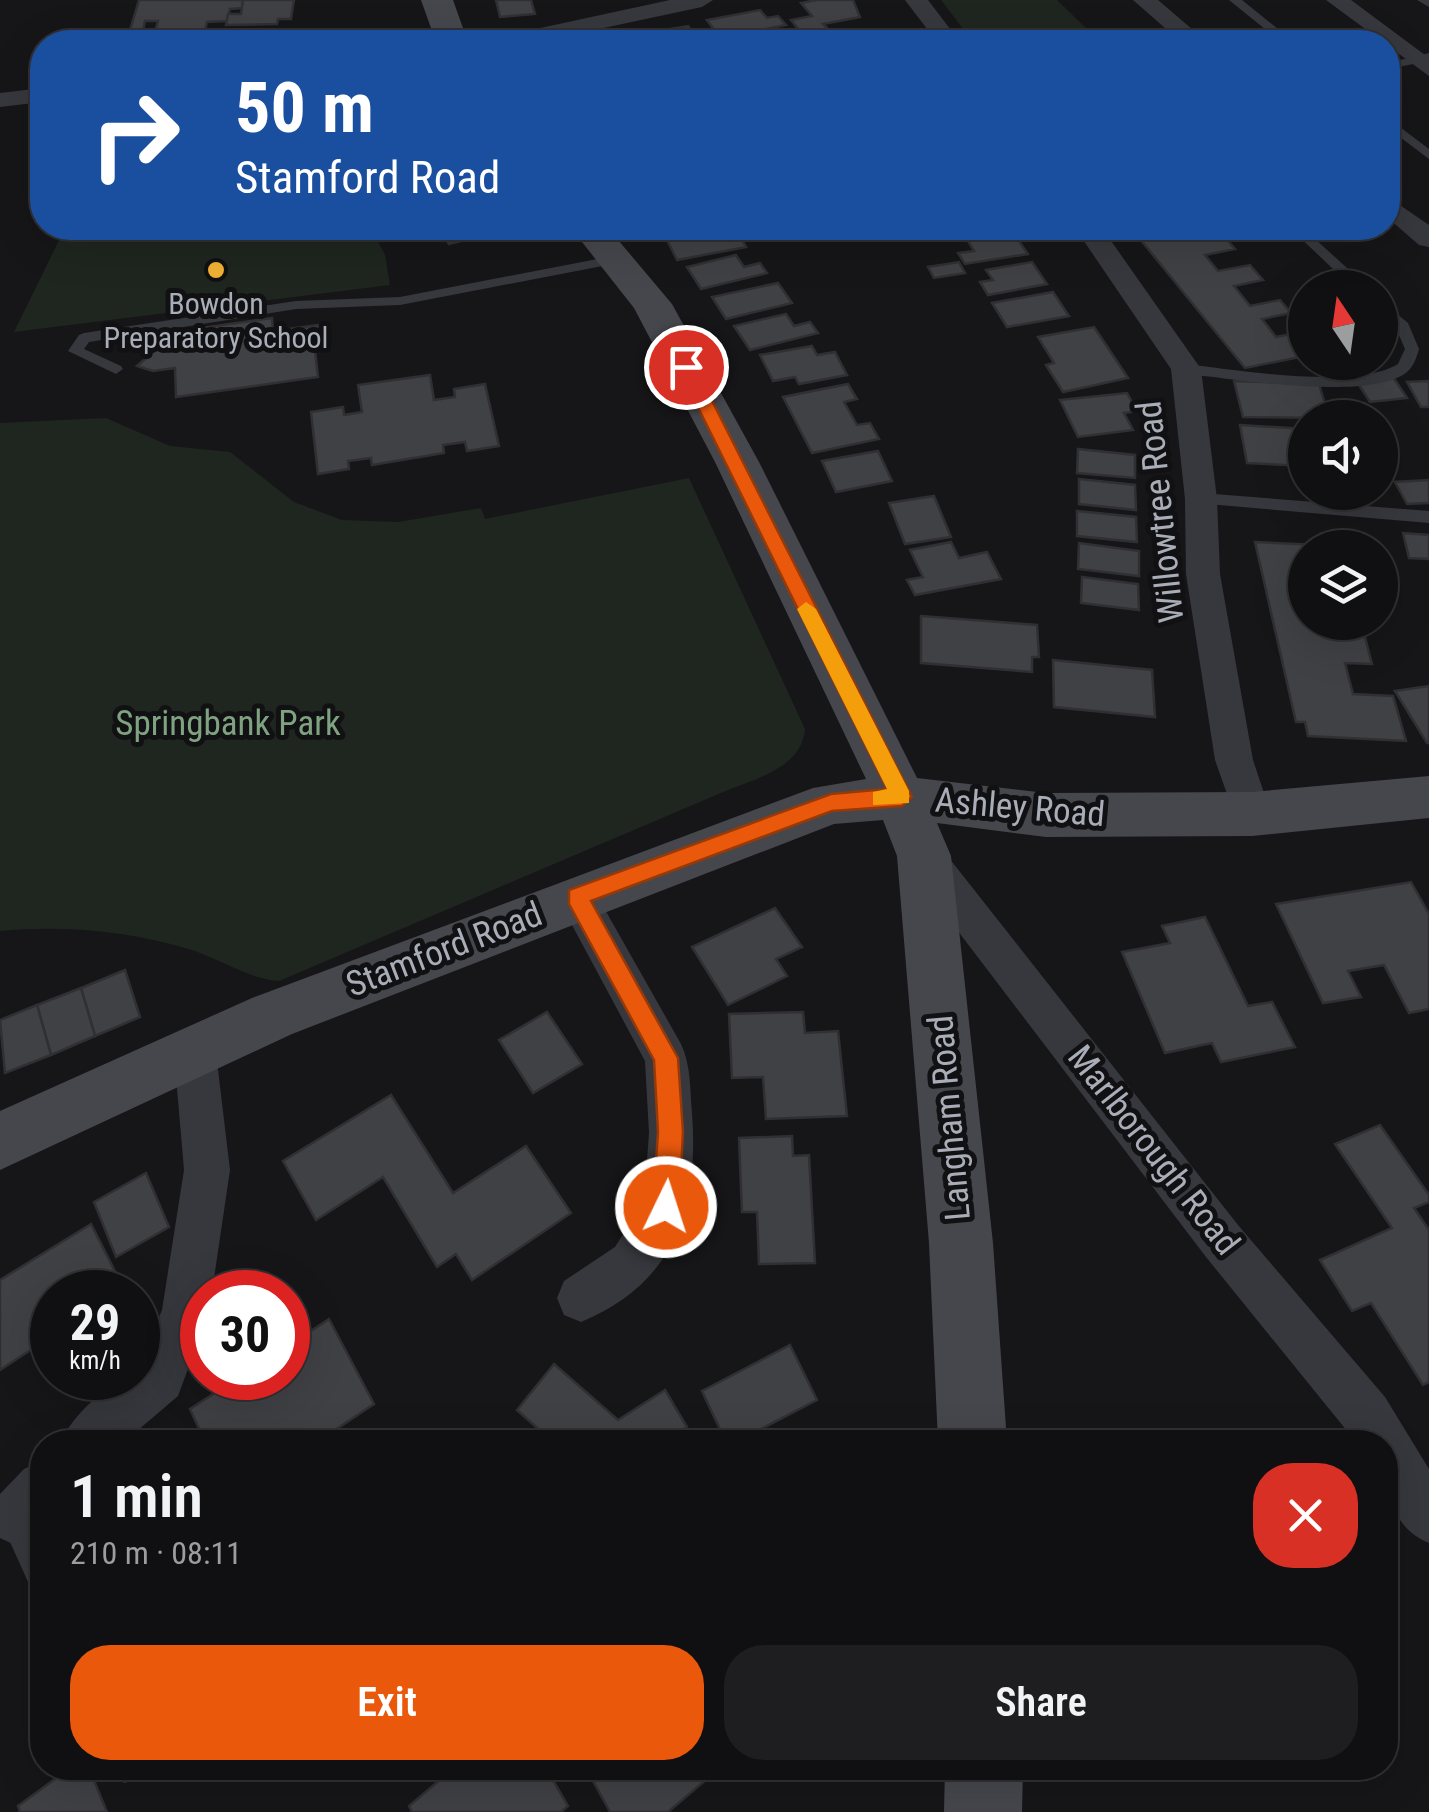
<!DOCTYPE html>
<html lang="en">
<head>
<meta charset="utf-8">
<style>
	:root { --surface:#101012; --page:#1e1e20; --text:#f1f3f6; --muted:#9c9d9f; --line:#303032; --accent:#ea580c }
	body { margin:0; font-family:"Roboto Condensed",sans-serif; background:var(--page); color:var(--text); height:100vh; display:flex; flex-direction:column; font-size:38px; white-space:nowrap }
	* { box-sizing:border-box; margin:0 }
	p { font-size:32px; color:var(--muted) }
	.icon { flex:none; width:55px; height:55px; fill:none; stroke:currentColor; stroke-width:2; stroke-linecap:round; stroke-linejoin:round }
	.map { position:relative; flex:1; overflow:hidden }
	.drawer { position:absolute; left:30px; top:1430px; width:1368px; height:350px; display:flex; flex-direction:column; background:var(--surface); border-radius:40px; box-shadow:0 10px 40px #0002,0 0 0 2px var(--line) }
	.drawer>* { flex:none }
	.guide { position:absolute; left:30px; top:30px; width:1370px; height:210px; border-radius:40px; box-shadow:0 10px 40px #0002,0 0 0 2px var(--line); background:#1a4fa0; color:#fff; overflow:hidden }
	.needle { width:65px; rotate:347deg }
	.controls { position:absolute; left:1288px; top:270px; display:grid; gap:20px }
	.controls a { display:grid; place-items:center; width:110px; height:110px; border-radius:50%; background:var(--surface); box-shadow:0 10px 40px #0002,0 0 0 2px var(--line); font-size:50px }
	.speed { position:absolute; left:30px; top:1270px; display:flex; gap:20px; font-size:50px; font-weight:700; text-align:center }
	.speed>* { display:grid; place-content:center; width:130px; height:130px; border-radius:50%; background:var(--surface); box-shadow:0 10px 40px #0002,0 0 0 2px var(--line); line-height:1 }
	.speed small { font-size:25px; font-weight:400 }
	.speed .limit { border:15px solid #d22; background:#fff; color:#111 }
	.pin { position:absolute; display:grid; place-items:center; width:85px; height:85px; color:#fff; margin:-42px; border:5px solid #fff; border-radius:50%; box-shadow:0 2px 10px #0007 }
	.me { position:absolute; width:110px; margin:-55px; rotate:4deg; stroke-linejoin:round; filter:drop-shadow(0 0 8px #0008) }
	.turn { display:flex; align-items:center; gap:35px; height:210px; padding:0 40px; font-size:45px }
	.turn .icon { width:130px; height:130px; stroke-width:2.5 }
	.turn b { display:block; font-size:70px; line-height:85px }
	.round { display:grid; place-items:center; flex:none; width:105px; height:105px; border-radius:40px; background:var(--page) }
	.summary { display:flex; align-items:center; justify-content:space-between; height:170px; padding:0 40px }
	h1 { font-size:60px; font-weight:600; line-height:75px }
	.action { display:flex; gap:20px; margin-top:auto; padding:20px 40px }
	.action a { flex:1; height:115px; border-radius:40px; background:var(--accent); color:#fff; font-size:40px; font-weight:600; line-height:115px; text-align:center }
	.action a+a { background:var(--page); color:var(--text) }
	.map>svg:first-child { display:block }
	.green { fill:#1e261f }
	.building { fill:#404145; stroke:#303034; stroke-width:2.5 }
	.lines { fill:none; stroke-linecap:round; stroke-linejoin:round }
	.lane { fill:#37383d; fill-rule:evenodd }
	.street { fill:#37383d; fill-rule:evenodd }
	.secondary { fill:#45474d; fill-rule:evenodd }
	.route { fill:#ea580c; stroke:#983908; stroke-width:2.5 }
	.slow { fill:#f59e0b }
	.poi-dot { fill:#f2b134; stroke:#111113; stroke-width:4 }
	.labels { text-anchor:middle; stroke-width:10; stroke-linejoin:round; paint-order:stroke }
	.far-poi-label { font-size:30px; fill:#a8adb8; stroke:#111113 }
	.street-label { font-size:35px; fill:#a8adb8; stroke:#111113 }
	.park-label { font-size:35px; fill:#7fa381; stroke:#111113 }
</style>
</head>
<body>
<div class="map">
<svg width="1429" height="1812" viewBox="0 0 1429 1812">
	<rect width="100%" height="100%" fill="#161618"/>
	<!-- green -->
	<g class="green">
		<polygon points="941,0 1057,0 1090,32 1026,42 973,42"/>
		<polygon points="65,228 371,228 385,255 390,285 14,332"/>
		<path d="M 106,418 L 170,446 L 230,452 L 294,502 L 342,520 L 398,522 L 481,508 L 485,519 L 689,478 L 805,729 C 802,769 753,779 721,793 L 279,981 C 252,980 219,959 192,950 C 130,931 65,925 0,931 L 0,423 Z"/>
	</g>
	<!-- building -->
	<g class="building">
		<polygon points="139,0 243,0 242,8 230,9 227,21 207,22 202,42 152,42 158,21 145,21 143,30 130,30"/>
		<polygon points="243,0 294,0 291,19 278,19 277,24 226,25 228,14 241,14"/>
		<polygon points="496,0 531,0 535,14 500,17"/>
		<polygon points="817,0 853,0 860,17 823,24 828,29 802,34 791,20 812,16 801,3"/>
		<polygon points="760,10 767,18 778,16 786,25 720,38 707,20"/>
		<polygon points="688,26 692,32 704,30 713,42 619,42 616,38"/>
		<polygon points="875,30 883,42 836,42 832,36"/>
		<polygon points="439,228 499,228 501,230 449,244"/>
		<polygon points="1131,228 1178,228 1189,240 1222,234 1235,249 1205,255 1218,271 1250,265 1263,280 1234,286 1250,306 1280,300 1291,313 1262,319 1276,337 1305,331 1305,356 1245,368"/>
		<polygon points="716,231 720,240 740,236 746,247 677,260 667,240"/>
		<polygon points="1014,234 1028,254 965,264 958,253 974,251 968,241"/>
		<polygon points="736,255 744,267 760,263 767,273 701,289 687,267"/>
		<polygon points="959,262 965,273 934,278 928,267"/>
		<polygon points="1032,262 1047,284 988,295 980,282 993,280 986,270"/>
		<polygon points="778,283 792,303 726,319 712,297"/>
		<polygon points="1053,292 1069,316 1007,327 992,303"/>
		<polygon points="786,314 794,326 810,322 818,333 750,350 734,326"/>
		<polygon points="272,318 273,331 327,324 330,348 315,350 318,377 176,397 175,368 153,371 137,366 159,347 170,351 201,346 201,328"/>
		<polygon points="1094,327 1128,378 1063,392 1046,365 1054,363 1038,337"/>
		<polygon points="812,346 817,355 835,352 847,375 799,384 795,377 773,381 760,355"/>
		<polygon points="430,375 434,400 455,397 454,389 485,384 499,446 467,451 465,442 443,445 444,453 372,465 371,458 348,461 349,469 318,474 311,412 343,407 344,415 362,412 358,385"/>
		<polygon points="1393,377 1407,398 1370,402 1359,385"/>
		<polygon points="1234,381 1319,384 1329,418 1243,417"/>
		<polygon points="1429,381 1429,407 1421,407 1407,382"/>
		<polygon points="848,384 857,399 844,402 857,425 870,423 879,439 812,453 783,397"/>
		<polygon points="1127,393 1137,411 1124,413 1133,430 1078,437 1060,400"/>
		<polygon points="1240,425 1305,429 1305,466 1247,463"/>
		<polygon points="1078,449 1135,455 1135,478 1077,473"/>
		<polygon points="878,451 892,481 836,492 822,461"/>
		<polygon points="1079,479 1135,485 1136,510 1079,504"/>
		<polygon points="1429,480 1429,503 1407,504 1395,482"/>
		<polygon points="934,496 951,537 905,544 889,503"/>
		<polygon points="1077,511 1136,517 1137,542 1077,536"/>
		<polygon points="1403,533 1429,535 1429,559 1409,558"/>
		<polygon points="951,542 959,558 987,552 1001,579 915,595 907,580 923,577 910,550"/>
		<polygon points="1255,542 1340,546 1305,548 1305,622 1361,622 1372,664 1345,663 1353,694 1393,696 1406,741 1308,736 1305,722 1296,722"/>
		<polygon points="1079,543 1139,551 1139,576 1078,569"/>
		<polygon points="1082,577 1138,584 1139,610 1081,603"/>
		<polygon points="921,616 1037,625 1039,657 1032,657 1032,672 921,663"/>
		<polygon points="1053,660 1152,670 1155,717 1054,707"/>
		<polygon points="1429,686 1429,743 1427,743 1395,691"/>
		<polygon points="1411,882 1429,914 1429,1009 1409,1013 1384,965 1348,971 1361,997 1323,1003 1276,904"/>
		<polygon points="775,908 802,947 776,959 787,976 728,1005 692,947"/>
		<polygon points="1205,917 1248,1006 1272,1002 1295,1047 1221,1062 1212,1043 1165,1053 1122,952 1170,943 1162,926"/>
		<polygon points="125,970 140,1017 95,1036 81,988"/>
		<polygon points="81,988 95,1036 51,1055 37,1005"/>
		<polygon points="37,1005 51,1055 5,1073 0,1020"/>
		<polygon points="547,1012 582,1064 533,1093 499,1040"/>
		<polygon points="803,1012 805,1033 838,1031 847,1116 766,1119 763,1077 732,1078 729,1014"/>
		<polygon points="391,1095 453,1193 526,1146 571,1213 472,1280 456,1254 437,1267 383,1177 316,1220 283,1161"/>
		<polygon points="1380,1125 1429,1195 1429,1202 1414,1208 1429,1230 1429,1382 1423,1385 1371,1303 1352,1311 1320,1260 1392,1228 1335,1144"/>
		<polygon points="792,1136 793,1156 809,1155 815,1263 759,1264 757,1212 742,1212 739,1138"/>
		<polygon points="146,1173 169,1227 116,1257 94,1202"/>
		<polygon points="91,1224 125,1291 52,1292 52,1336 0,1370 0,1280"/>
		<polygon points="329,1319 374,1404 317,1442 205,1442 190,1409 238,1378 288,1378 288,1346"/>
		<polygon points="790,1345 817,1400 736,1442 726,1442 702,1391"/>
		<polygon points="554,1364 618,1420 665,1390 687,1427 665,1442 553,1442 517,1410"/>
		<polygon points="70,1768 89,1768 107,1812 20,1812 18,1806"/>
		<polygon points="454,1768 546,1768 568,1806 561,1812 412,1812 409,1806"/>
		<polygon points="586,1768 720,1768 668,1812 610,1812"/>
	</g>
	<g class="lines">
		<!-- lane -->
		<g class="lane">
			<polygon points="1229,0 1242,0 1294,42 1281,42"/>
			<polygon points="1417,0 1429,0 1429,7"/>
			<polygon points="452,31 452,35 448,36 272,42 278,38"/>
			<polygon points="1075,32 1099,42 1030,42"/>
			<polygon points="1429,53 1429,61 1388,69 1388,63"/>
			<polygon points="1388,118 1429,149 1429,159 1388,128"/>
			<polygon points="1290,228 1303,228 1369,288 1353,288"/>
			<polygon points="613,256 618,257 618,263 400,305 296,309 89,342 84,349 121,366 123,369 116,374 68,351 79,335 84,333 296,301 400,297"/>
			<path d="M 1380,300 L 1408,323 L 1419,349 C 1416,359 1413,369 1403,375 C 1359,400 1238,379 1186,374 L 1179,369 L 1186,364 C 1237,370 1356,390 1398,364 L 1405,349 L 1396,328 L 1380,312 Z"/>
			<polygon points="1201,493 1429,511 1429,523 1195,503 1193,499"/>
			<polygon points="13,1505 22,1509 42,1555 42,1597 33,1593 6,1533 0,1534 0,1508"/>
			<polygon points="110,1768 139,1768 139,1769 135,1779 125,1783 115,1779"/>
		</g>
		<!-- street -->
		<g class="street">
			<polygon points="670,0 713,0 702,7 538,42 496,42 508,35"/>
			<polygon points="905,0 928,0 960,42 937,42"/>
			<polygon points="1133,0 1158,0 1207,42 1181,42"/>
			<polygon points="1326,0 1351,0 1429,58 1429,76"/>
			<polygon points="42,88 42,102 0,107 0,93"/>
			<polygon points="1388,197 1429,225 1429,247 1419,245 1388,218"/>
			<polygon points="1075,228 1102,228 1201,369 1217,499 1220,574 1253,760 1271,814 1266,825 1252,830 1238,825 1215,760 1186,574 1185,499 1171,369"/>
			<path d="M 924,840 L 938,844 L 1238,1225 L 1385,1397 L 1429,1469 L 1429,1543 C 1387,1526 1385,1482 1385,1442 L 1356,1442 L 1206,1257 L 910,868 L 904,856 L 910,844 Z"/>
			<path d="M 577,880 L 591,885 L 681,1044 C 691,1065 690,1090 692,1113 C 699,1208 675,1283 581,1322 L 564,1315 L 557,1298 L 564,1281 L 615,1247 L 644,1201 L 649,1133 L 645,1061 L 557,897 L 563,885 Z"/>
			<path d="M 195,1033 L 210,1039 L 216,1053 L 230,1170 L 212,1292 L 202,1292 L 202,1331 L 178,1396 L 124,1442 L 61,1442 C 70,1418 110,1378 138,1378 L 138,1367 L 162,1310 L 184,1170 L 174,1053 L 180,1039 Z"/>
			<polygon points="42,1461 42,1524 31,1536 13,1544 0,1538 0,1494 24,1469"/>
		</g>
		<!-- secondary -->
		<g class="secondary">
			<polygon points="421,0 453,0 468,42 436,42"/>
			<polygon points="571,228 608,228 672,304 759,462 917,778 1046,793 1252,792 1429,776 1429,818 1252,836 1046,837 937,823 951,856 993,1243 1007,1442 938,1442 929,1243 897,856 883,820 834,824 292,1034 0,1170 0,1111 252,998 813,788 866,779 715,462 634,308"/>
			<polygon points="945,1768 1023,1768 1022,1812 944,1812"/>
		</g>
	</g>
	<!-- route -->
	<polygon class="route" points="686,362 695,367 912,797 902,806 832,811 591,901 678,1058 683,1132 679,1207 675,1216 666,1220 657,1216 653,1207 658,1132 654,1060 569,904 569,890 831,794 887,789 678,367"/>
	<!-- slow -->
	<polygon class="slow" points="806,602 816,609 909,791 909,803 873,805 873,792 887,789 797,609"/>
	<!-- markers -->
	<circle class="poi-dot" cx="216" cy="270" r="10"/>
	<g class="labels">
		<!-- far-poi labels -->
		<g class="far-poi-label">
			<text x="216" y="314">Bowdon<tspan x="216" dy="34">Preparatory School</tspan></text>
		</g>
		<!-- street labels -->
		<g class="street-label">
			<text transform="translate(1160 512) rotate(-96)" y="12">Willowtree Road</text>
			<text transform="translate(1020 807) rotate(5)" y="12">Ashley Road</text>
			<text transform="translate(444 949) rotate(-21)" y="12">Stamford Road</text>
			<text transform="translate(949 1118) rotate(-95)" y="12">Langham Road</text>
			<text transform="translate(1154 1150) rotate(52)" y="12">Marlborough Road</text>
		</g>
		<!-- park labels -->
		<g class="park-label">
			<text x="228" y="735">Springbank Park</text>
		</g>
	</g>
</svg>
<div class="controls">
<a><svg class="needle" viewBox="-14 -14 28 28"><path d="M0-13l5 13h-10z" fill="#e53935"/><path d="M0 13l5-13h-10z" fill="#9c9d9f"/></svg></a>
<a><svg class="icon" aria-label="sound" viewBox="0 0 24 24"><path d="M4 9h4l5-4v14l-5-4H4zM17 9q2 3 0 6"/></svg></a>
<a><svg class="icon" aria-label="layers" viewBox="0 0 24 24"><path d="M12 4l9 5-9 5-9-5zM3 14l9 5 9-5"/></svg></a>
</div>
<div class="speed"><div>29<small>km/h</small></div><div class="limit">30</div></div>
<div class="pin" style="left:686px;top:367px;background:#d93025"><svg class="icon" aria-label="arrive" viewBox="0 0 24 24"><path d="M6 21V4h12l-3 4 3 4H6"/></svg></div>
<svg class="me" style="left:666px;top:1207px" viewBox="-20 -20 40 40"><circle r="17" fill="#ea580c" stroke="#fff" stroke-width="3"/><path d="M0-11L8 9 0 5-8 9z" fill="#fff"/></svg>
<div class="guide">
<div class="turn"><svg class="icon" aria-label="right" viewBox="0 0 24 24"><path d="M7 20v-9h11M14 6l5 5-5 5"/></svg><div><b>50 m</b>Stamford Road</div></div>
</div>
<section class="drawer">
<div class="summary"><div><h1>1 min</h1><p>210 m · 08:11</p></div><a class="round" style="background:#d93025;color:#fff"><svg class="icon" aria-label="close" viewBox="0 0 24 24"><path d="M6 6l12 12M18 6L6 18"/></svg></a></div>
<div class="action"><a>Exit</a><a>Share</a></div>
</section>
</div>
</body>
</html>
